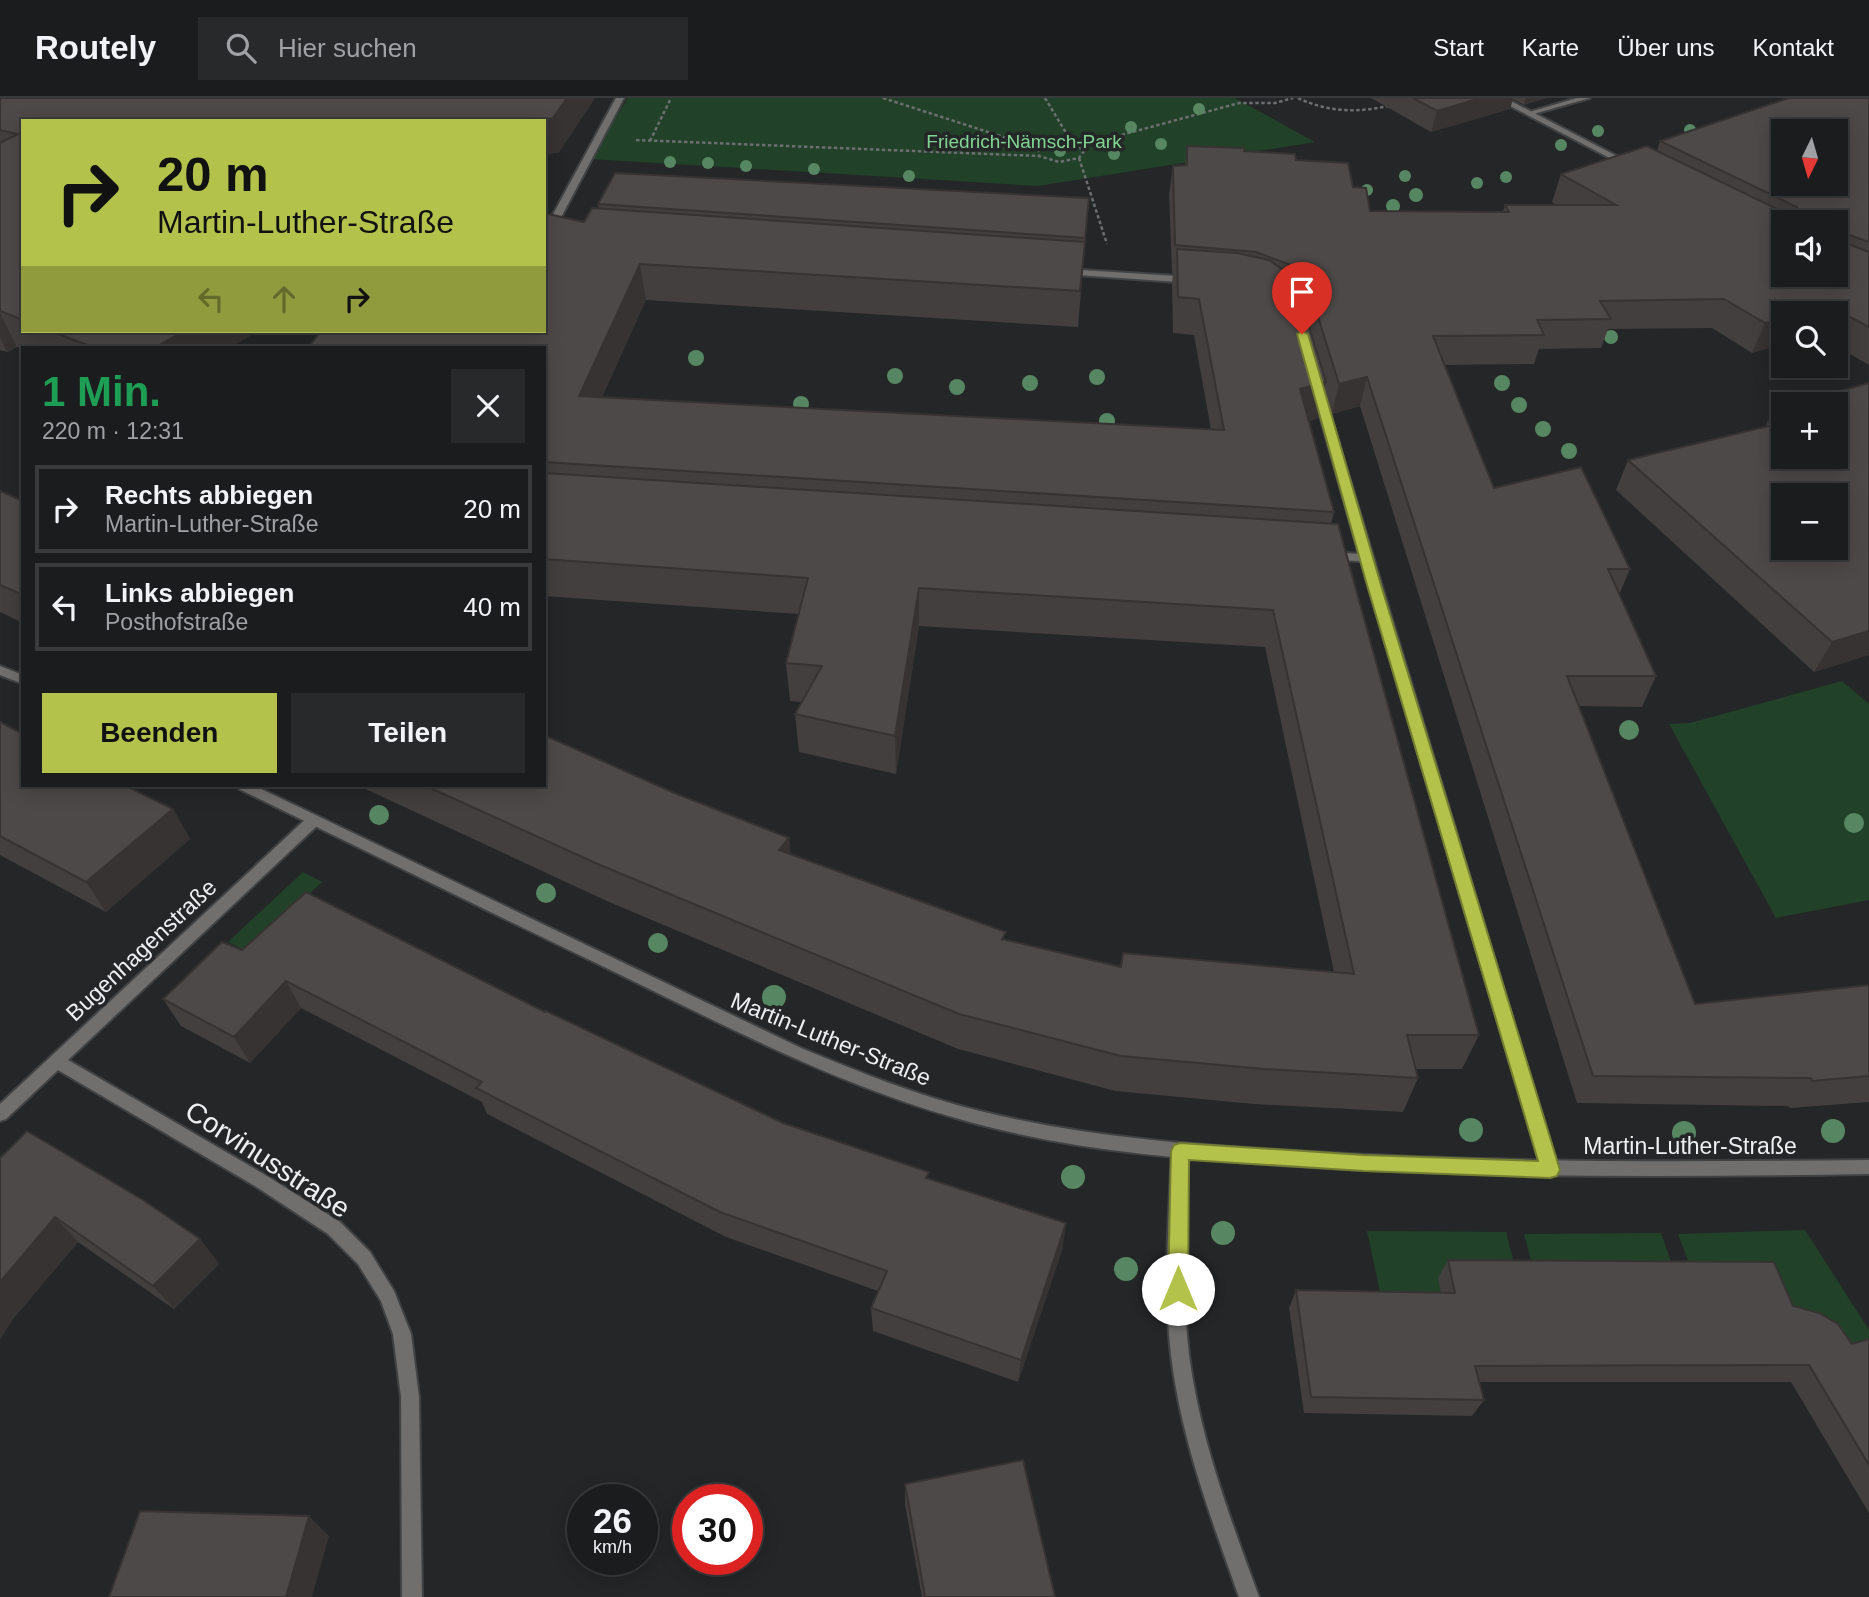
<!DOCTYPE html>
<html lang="de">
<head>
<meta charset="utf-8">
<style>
	:root { --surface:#1b1c1e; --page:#28292b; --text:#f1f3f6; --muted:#a0a1a4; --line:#393a3c; --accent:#b3c24b }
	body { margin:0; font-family:Arial,sans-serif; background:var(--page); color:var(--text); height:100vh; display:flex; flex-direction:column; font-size:26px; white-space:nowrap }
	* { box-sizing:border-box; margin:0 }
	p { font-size:23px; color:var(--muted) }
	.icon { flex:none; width:38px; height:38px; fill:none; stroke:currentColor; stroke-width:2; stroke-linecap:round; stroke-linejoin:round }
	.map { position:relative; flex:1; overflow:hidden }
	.sheet { position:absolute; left:21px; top:248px; width:525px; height:441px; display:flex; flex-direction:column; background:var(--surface); border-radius:0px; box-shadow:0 4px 18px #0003,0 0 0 2px var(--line) }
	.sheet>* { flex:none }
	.hud { position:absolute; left:21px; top:21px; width:525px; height:214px; border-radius:0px; box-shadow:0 4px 18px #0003,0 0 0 2px var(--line); background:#b3c24b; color:#111; overflow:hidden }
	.needle { width:46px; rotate:185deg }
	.tools { position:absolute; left:1771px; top:21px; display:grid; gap:14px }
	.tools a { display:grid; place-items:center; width:77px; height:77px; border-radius:0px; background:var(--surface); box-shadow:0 4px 18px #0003,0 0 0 2px var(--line); font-size:35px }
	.speed { position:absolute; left:567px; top:1386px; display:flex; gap:14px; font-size:35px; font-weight:700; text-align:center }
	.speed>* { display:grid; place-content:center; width:91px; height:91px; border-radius:50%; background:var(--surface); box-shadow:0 4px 18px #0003,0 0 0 2px var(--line); line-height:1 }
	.speed small { font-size:18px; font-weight:400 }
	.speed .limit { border:10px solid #d22; background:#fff; color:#111 }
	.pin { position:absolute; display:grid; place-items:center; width:60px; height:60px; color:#fff; margin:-72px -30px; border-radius:50% 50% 50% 0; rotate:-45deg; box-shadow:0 0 7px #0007 }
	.pin .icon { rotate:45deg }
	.me { position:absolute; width:77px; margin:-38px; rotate:0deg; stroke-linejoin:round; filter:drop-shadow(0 0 5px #0008) }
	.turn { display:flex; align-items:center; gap:24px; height:147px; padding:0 21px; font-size:32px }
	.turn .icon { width:91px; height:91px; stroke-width:2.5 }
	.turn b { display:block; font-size:49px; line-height:60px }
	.lanes { display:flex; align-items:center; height:66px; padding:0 21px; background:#0003; justify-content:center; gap:35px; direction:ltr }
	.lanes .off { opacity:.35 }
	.round { display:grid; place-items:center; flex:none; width:74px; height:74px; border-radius:0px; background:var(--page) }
	.headline { display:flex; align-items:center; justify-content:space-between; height:119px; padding:0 21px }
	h1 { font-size:42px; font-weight:700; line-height:52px; color:#1e9e55 }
	.action { display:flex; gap:14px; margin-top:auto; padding:14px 21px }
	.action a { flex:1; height:80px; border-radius:0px; background:var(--accent); color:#111; font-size:28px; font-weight:700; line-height:80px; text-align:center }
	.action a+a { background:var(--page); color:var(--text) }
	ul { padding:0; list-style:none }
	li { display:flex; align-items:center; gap:21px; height:88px; margin:0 14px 10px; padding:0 7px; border:4px solid var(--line); border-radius:0px }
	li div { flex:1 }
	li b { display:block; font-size:26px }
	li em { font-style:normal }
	header { display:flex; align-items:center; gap:42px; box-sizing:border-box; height:98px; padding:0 35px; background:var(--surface); border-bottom:2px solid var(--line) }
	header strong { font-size:33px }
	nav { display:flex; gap:38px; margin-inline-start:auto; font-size:24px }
	.search { width:490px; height:63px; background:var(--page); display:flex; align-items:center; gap:18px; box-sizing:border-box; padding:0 24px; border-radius:0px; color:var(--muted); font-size:26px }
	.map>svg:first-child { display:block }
	.green { fill:#214228 }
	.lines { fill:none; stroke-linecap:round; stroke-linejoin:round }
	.service-casing { stroke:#404244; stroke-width:4 }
	.minor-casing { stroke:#404244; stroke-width:4 }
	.tertiary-casing { stroke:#404244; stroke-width:4 }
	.path { stroke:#6c6e70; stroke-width:2.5; stroke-dasharray:3.5 2.5; stroke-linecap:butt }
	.service { fill:#706f6d; fill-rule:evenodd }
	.minor { fill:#706f6d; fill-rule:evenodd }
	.tertiary { fill:#706f6d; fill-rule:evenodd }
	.tree { fill:#578762 }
	.wall { fill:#423f3e }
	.shaded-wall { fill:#363332 }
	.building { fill:#4d4948; stroke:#363332; stroke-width:2; fill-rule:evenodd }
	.route { fill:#b3c24b; stroke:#747e31; stroke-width:2 }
	.labels { text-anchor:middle; stroke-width:7; stroke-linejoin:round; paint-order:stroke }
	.far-park-label { font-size:19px; fill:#80d691; stroke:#242628 }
	.street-label { font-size:23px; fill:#edeff1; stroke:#242628 }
	.near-street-label { font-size:28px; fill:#edeff1; stroke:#242628 }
</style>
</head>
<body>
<header>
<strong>Routely</strong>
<div class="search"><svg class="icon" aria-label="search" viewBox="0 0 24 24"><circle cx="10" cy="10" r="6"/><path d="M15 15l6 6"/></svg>Hier suchen</div>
<nav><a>Start</a><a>Karte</a><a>Über uns</a><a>Kontakt</a></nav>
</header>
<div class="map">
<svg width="1869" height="1499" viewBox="0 0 1869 1499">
	<rect width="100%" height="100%" fill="#242628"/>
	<!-- green -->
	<g class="green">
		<polygon points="628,0 1235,0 1315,44 1038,88 590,61"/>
		<polygon points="1842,583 1869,606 1869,802 1776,820 1669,626 1690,625"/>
		<polygon points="303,774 322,784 248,854 228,844"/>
		<polygon points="1805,1132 1869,1232 1869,1253 1695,1181 1678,1136"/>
		<polygon points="1367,1133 1506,1134 1518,1181 1439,1180 1445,1213 1384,1212"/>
		<polygon points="1661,1135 1677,1181 1536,1181 1524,1136"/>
	</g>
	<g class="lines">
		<defs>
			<polygon id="service" points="1577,0 1590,0 1530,17 1526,15"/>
			<g id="minor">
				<polygon points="616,0 624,0 549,142 544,145 544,133"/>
				<polygon points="1066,171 1192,179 1197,182 1192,185 1063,176 1061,174"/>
				<polygon points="1316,283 1321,286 1558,1072 1556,1077 1550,1079 1544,1077 1542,1072 1361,463 1329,462 1323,458 1329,454 1359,456 1311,286"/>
				<polygon points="314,717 321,722 319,726 68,962 267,1078 340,1124 370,1154 394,1193 411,1236 419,1299 422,1499 402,1499 401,1299 393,1236 381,1203 358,1166 328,1136 255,1088 58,972 6,1021 0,1023 0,1006 309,718"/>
				<path d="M 1180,1046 L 1186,1048 L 1188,1053 C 1186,1121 1181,1190 1189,1257 C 1200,1341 1230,1420 1259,1499 L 1239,1499 C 1211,1420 1181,1341 1171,1257 C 1163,1189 1169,1121 1172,1053 L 1174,1048 Z"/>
			</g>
			<g id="tertiary">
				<polygon points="1495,0 1505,0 1632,66 1625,68"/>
				<polygon points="0,568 23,577 23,586 0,577"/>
				<path d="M 237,688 L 255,688 L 801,950 C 859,974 918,998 980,1013 C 1089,1040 1202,1048 1314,1054 C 1499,1065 1684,1064 1869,1062 L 1869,1076 C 1683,1079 1497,1080 1312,1069 C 1192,1062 1071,1054 956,1020 C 840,987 733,932 625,879 C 496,817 368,754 239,691 Z"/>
			</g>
		</defs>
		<!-- service casing -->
		<use href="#service" class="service-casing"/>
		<!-- minor casing -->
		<use href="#minor" class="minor-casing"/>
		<!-- tertiary casing -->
		<use href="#tertiary" class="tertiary-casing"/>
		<!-- path -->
		<g class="path">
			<polyline points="883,0 1022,45 1038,47"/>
			<polyline points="1045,0 1071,43"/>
			<path d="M 1298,0 C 1327,14 1357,15 1388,8"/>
			<polyline points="636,42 1039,58"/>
			<polygon points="1057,42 1075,45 1084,53 1079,60 1059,64 1039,58 1038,47"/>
			<polyline points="650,43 671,0"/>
			<polyline points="1081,48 1239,5 1275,5 1293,0"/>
			<polyline points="1079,60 1107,146"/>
		</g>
		<!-- service -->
		<use href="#service" class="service"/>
		<!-- minor -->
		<use href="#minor" class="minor"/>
		<!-- tertiary -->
		<use href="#tertiary" class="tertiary"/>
	</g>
	<!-- trees -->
	<g class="tree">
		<circle cx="1199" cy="11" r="6"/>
		<circle cx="1131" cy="29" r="6"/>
		<circle cx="1690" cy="32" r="6"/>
		<circle cx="1598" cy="33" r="6"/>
		<circle cx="1161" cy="46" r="6"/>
		<circle cx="1561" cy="47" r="6"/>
		<circle cx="1060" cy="53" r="6"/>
		<circle cx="1114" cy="56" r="6"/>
		<circle cx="670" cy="64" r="6"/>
		<circle cx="708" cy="65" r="6"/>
		<circle cx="746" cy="68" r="6"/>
		<circle cx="814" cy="71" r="6"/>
		<circle cx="909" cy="78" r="6"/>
		<circle cx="1405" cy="78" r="6"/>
		<circle cx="1506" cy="79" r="6"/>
		<circle cx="1477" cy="85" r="6"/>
		<circle cx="1367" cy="92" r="6"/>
		<circle cx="1416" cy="97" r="7"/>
		<circle cx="1393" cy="108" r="7"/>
		<circle cx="1611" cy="239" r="7"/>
		<circle cx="696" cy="260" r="8"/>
		<circle cx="895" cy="278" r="8"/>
		<circle cx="1097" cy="279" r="8"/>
		<circle cx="1030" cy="285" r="8"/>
		<circle cx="1502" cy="285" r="8"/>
		<circle cx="957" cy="289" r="8"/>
		<circle cx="801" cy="306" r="8"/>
		<circle cx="1519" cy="307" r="8"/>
		<circle cx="1107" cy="323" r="8"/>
		<circle cx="1543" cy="331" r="8"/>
		<circle cx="1569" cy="353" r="8"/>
		<circle cx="1629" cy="632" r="10"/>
		<circle cx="379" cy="717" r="10"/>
		<circle cx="1854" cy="725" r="10"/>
		<circle cx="546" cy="795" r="10"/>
		<circle cx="658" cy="845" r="10"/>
		<circle cx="774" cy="899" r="12"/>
		<circle cx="1471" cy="1032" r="12"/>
		<circle cx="1833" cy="1033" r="12"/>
		<circle cx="1684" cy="1035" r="12"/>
		<circle cx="1073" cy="1079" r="12"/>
		<circle cx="1223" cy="1135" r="12"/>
		<circle cx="1126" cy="1171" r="12"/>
	</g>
	<!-- wall -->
	<g class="wall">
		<polygon points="0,0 595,0 559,54 544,57 544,23 23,23 23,233 258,233 229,250 23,251 17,249 7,254 0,252"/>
		<polygon points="1371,0 1546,0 1524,7 1513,1 1510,11 1431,34"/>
		<polygon points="1787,0 1869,0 1869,267 1836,248 1836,215 1783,215 1783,246 1752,255 1712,230 1608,231 1601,250 1539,251 1534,266 1445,267 1494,390 1630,471 1619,497 1656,578 1642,609 1579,608 1695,906 1869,887 1869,1004 1790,1010 1788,1008 1577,1005 1360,308 1332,316 1324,290 1318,320 1309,323 1334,414 1331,426 1479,937 1462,971 1416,971 1418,980 1403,1014 1254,1006 1115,993 958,951 609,804 359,688 544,688 672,694 789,740 790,756 1006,842 1121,868 1123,855 1334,874 1265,549 919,528 896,676 799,654 795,616 802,604 790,603 786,565 799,516 544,498 544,250 308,250 544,233 584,124 599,111 598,106 1089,100 1078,229 646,202 602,299 1211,332 1194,237 1173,235 1172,186 1173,175 1172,175 1169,96 1173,68 1185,67 1187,48 1244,53 1296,62 1353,89 1370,113 1503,114 1505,107 1556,107 1552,104 1561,76 1657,53 1660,43"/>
		<polygon points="1869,285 1869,557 1814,574 1616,392 1628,362 1765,329 1768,323 1824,306 1828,296"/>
		<polygon points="0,393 23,403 23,525 0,514"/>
		<polygon points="0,624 173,711 190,741 106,814 0,757"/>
		<polygon points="242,852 545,914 783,1025 929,1081 1063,1149 1018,1284 873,1233 871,1210 878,1193 726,1139 487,1016 482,1004 301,910 250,965 181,928 163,901"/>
		<polygon points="0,1060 200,1141 219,1166 174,1211 78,1144 13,1221"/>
		<polygon points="1448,1162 1793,1208 1852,1246 1869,1241 1869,1415 1791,1284 1479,1284 1484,1302 1472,1318 1304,1315 1289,1210 1296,1192 1441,1195 1438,1180"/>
		<polygon points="905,1386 1055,1499 922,1499 905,1407"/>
	</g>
	<!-- shaded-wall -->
	<g class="shaded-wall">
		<polygon points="567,0 595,0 559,54 544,57 544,23 541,23"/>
		<polygon points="1481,0 1513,0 1510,11 1431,34 1437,13"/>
		<polygon points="1526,0 1546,0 1524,7"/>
		<polygon points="640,166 646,202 586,334 579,298"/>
		<polygon points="1831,209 1828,215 1805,215"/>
		<polygon points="0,215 17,249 7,254 0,240"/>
		<polygon points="1783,221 1783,246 1752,255 1765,225"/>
		<polygon points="184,233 258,233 229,250 154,250"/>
		<polygon points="1367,279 1360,308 1332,316 1339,286"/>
		<polygon points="1326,284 1318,320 1292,328 1300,291"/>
		<polygon points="919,490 919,528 896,676 895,638"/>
		<polygon points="1869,533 1869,557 1814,574 1832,544"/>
		<polygon points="173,711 190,741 106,814 86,784"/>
		<polygon points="789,740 793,777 779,752"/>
		<polygon points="286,883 301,910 250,965 234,939"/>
		<polygon points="55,1119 78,1144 13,1221 0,1242 0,1184"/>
		<polygon points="1066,1125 1063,1149 1018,1284 1021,1262"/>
		<polygon points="200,1141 219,1166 174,1211 153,1188"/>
		<polygon points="309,1418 329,1438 312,1499 286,1499"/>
	</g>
	<!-- building -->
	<g class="building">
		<polygon points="0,0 567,0 553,20 541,23 23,23 23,222 0,213 0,45 18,36 0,32"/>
		<polygon points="1413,0 1481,0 1437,13"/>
		<path d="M 1789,0 L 1869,0 L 1869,144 L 1847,136 L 1848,146 L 1869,154 L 1869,229 L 1831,209 L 1805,215 L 1783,215 L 1783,221 L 1765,225 L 1724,201 L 1600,203 L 1611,221 L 1537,222 L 1544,237 L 1433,238 L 1494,390 L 1581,369 L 1630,471 L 1608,471 L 1656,578 L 1567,578 L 1695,906 L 1869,887 L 1869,978 L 1812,983 L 1811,980 L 1593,978 L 1367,279 L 1339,286 L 1306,180 L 1291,167 L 1256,154 L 1175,147 L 1173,68 L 1187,67 L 1187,48 L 1244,50 L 1244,53 L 1295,56 L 1296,62 L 1348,65 L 1353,89 L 1366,90 L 1370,113 L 1509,114 L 1505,107 L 1616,107 L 1561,76 L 1647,48 L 1796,120 L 1797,109 L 1660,43 ZM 1783,33 L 1836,33 L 1836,86 L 1783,86 ZM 1783,124 L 1836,124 L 1836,177 L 1783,177 Z"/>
		<polygon points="615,75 1089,100 1085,140 598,106"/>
		<polygon points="592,110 1085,144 1080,193 640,166 579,298 1224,332 1199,201 1178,199 1177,151 1237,155 1269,162 1294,179 1326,284 1300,291 1334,414 544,364 544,250 465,250 391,247 388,250 308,250 321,233 544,233 544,115 584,124"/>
		<polygon points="50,233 184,233 154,250 95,250"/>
		<path d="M 1869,285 L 1869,533 L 1832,544 L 1628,362 L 1773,327 L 1768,323 L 1783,318 L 1783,359 L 1836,359 L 1836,306 L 1822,306 L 1837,302 L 1828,296 ZM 1783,397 L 1836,397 L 1836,450 L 1783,450 Z"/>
		<polygon points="544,375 1338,426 1479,937 1407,937 1418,980 1264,971 1121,958 959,916 600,767 426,688 544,688 544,637 672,694 789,740 779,752 1006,834 1002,841 1121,869 1123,855 1354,876 1273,512 919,490 895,638 795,616 822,568 786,565 808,480 544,461"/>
		<polygon points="0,393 23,403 23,497 0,487"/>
		<polygon points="0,624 23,636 23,688 126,688 173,711 86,784 0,738"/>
		<polygon points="306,794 545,914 546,913 783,1025 929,1074 926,1080 1066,1125 1021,1262 871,1210 887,1173 720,1114 476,990 482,984 286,883 234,939 163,901 222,844 242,852"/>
		<polygon points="27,1033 143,1102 200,1141 153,1188 55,1119 0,1184 0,1060"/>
		<polygon points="1448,1162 1774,1164 1793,1208 1819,1215 1838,1226 1852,1246 1869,1241 1869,1367 1809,1267 1475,1268 1484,1302 1311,1299 1296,1192 1455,1195"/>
		<polygon points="1023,1362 1055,1499 925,1499 905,1386"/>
		<polygon points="140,1413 309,1418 286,1499 109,1499"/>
	</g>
	<!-- route -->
	<polygon class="route" points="1302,233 1308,236 1381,487 1560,1072 1557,1078 1550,1080 1364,1073 1189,1062 1188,1191 1185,1198 1178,1201 1171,1198 1168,1191 1171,1053 1174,1047 1180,1045 1364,1057 1538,1063 1367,487 1297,236"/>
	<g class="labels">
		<!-- far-park labels -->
		<g class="far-park-label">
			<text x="1024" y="50">Friedrich-Nämsch-Park</text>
		</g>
		<!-- street labels -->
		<g class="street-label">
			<text transform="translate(141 852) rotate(-43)" y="8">Bugenhagenstraße</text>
			<text transform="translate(831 941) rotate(22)" y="8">Martin-Luther-Straße</text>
			<text x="1690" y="1056">Martin-Luther-Straße</text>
		</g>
		<!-- near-street labels -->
		<g class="near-street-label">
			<text transform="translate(268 1061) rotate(33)" y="10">Corvinusstraße</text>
		</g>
	</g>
</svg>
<div class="tools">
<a><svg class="needle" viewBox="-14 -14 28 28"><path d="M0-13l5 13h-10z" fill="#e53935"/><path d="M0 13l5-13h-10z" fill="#a0a1a4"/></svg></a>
<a><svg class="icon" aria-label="sound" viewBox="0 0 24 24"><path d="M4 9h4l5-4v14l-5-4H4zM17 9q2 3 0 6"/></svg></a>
<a><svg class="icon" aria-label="search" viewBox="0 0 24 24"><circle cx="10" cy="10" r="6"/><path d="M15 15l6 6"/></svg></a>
<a>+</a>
<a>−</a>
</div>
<div class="speed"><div>26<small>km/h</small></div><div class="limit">30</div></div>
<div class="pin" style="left:1302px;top:236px;background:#d93025"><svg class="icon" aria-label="arrive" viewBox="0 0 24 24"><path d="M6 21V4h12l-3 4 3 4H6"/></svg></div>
<svg class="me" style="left:1178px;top:1191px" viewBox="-20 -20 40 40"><circle r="19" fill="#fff"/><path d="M0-13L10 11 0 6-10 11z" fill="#b3c24b"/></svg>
<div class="hud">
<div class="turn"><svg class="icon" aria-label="right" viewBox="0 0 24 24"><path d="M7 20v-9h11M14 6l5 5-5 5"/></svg><div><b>20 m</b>Martin-Luther-Straße</div></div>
<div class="lanes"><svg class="icon off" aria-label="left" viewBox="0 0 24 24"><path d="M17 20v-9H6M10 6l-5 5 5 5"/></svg><svg class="icon off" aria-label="ahead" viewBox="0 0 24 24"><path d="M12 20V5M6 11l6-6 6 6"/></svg><svg class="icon" aria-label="right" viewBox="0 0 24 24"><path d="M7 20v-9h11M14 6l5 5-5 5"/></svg></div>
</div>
<section class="sheet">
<div class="headline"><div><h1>1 Min.</h1><p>220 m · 12:31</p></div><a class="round"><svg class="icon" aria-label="close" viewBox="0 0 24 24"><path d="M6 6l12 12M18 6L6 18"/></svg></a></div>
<ul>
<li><svg class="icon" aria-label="right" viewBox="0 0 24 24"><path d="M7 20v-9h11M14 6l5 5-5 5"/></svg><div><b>Rechts abbiegen</b><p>Martin-Luther-Straße</p></div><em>20 m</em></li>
<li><svg class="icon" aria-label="left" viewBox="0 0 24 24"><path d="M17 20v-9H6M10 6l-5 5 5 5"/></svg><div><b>Links abbiegen</b><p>Posthofstraße</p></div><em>40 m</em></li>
</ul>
<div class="action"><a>Beenden</a><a>Teilen</a></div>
</section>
</div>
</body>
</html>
